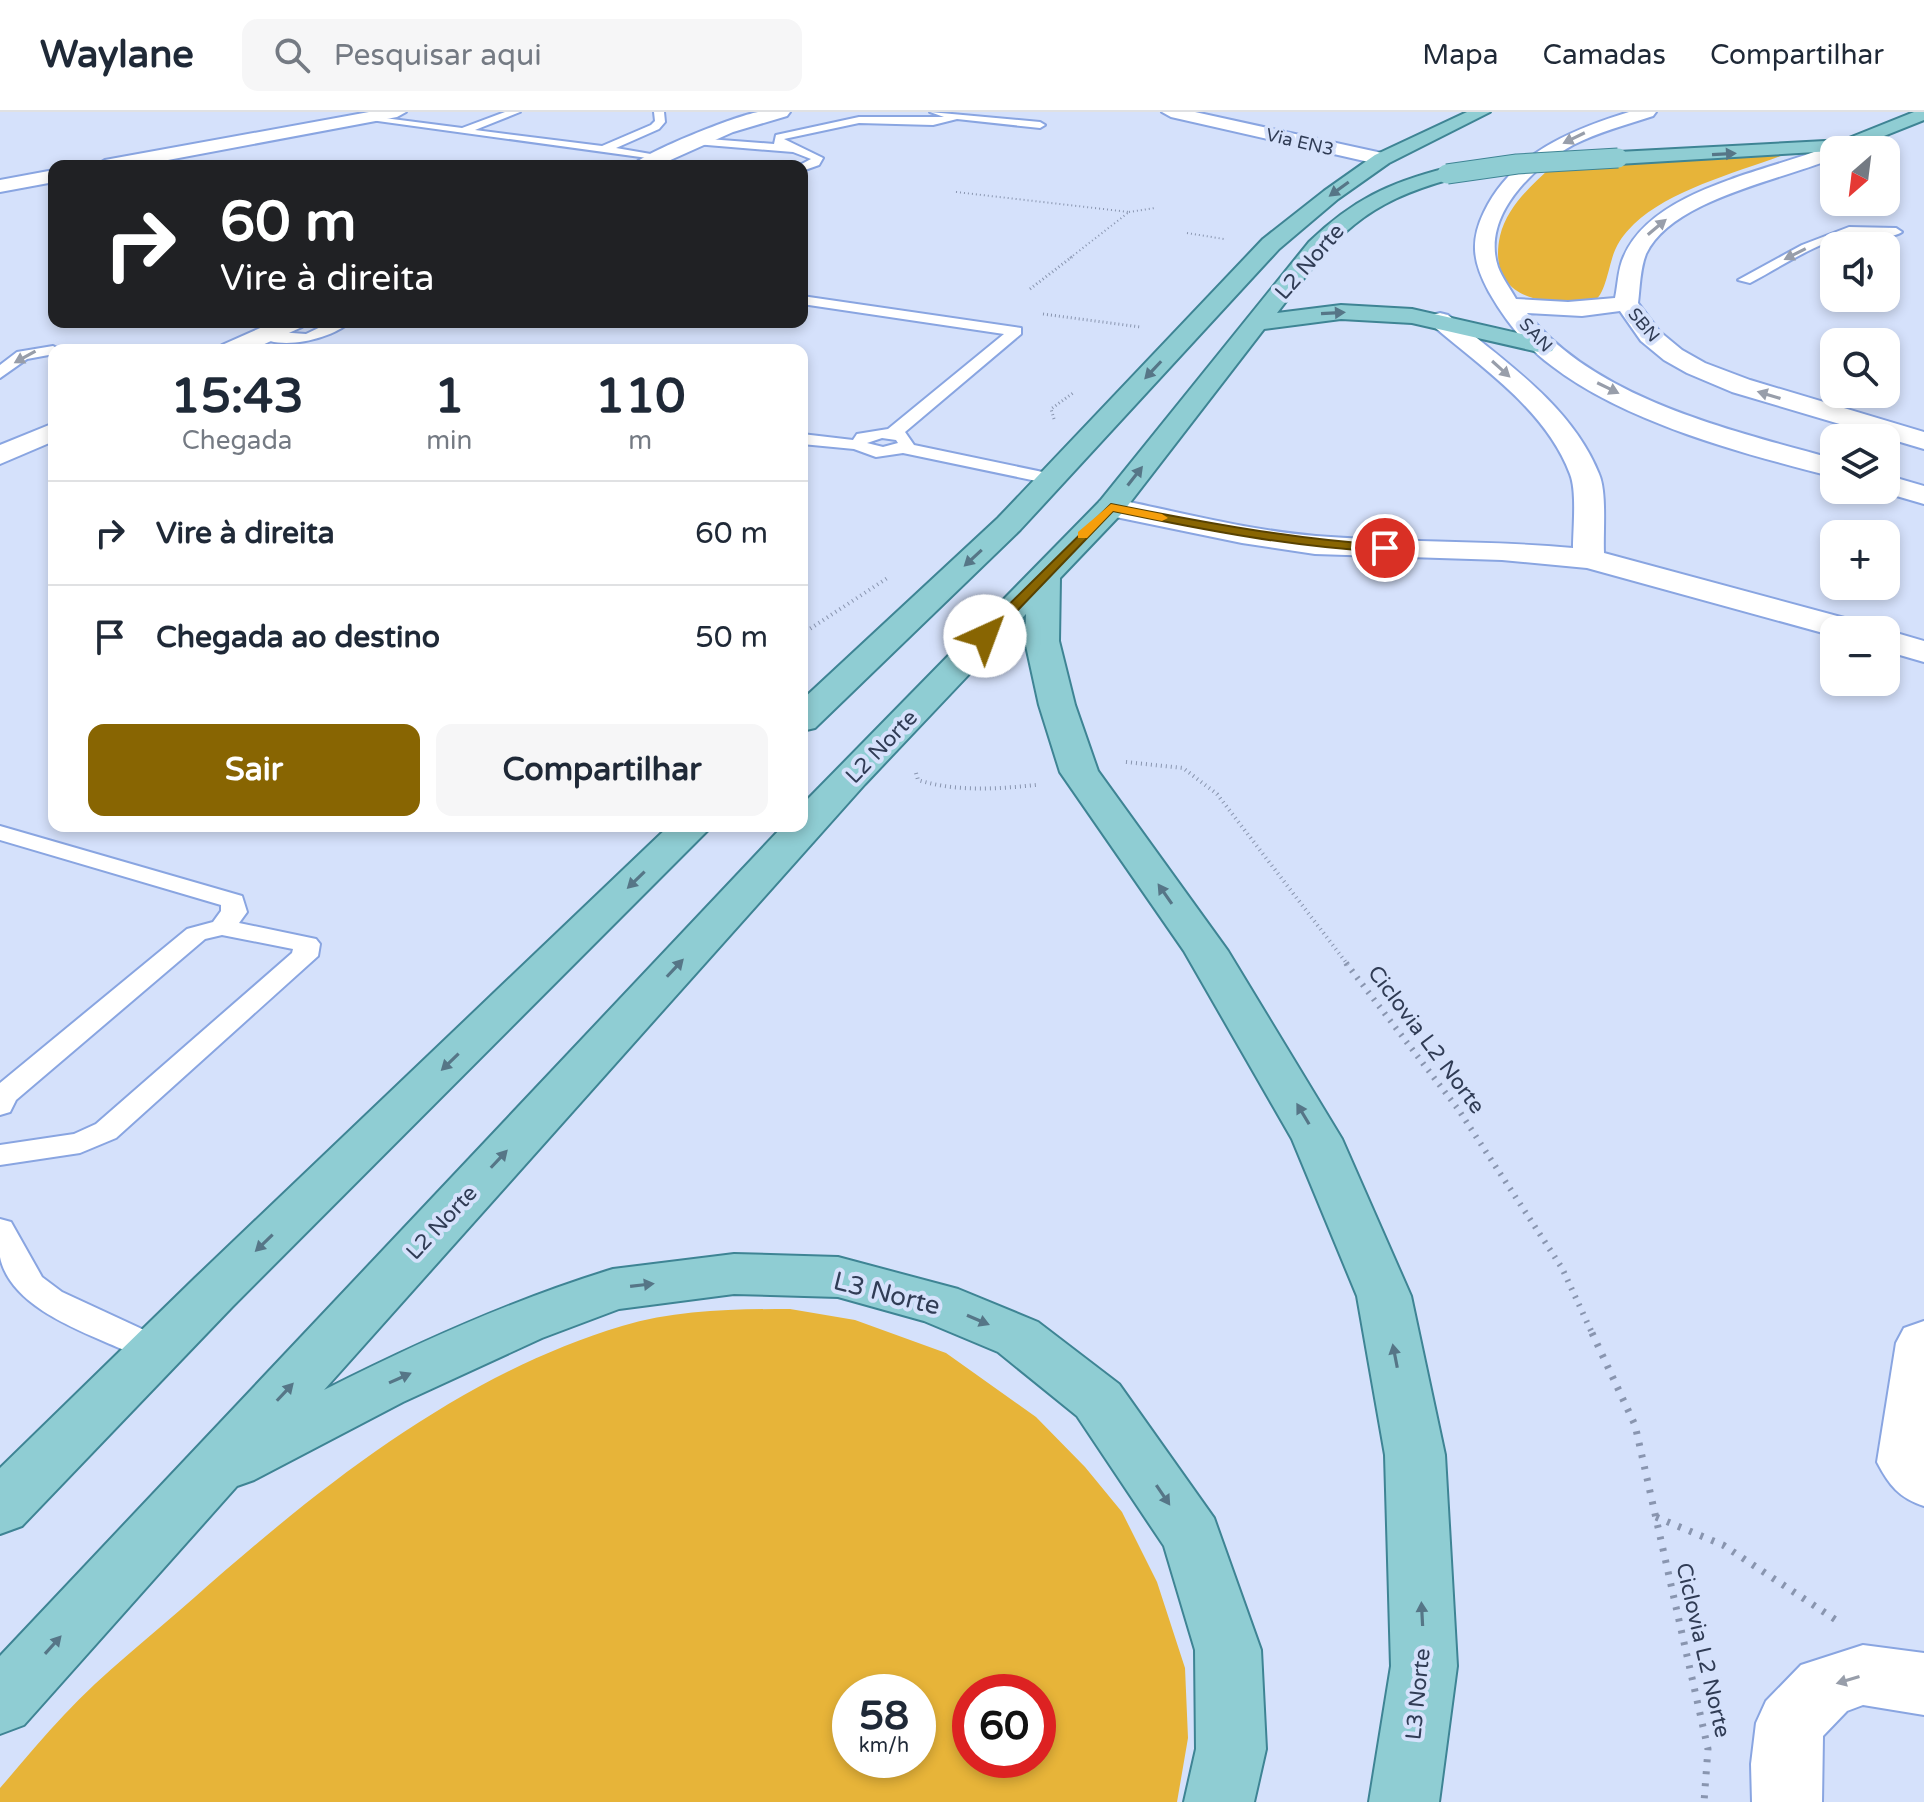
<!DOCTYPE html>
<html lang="pt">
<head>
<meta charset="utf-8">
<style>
	:root { --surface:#fff; --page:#f6f6f7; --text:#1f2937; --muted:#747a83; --line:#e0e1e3; --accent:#886502 }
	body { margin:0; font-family:"Varela Round",sans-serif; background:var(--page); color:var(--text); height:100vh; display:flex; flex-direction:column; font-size:30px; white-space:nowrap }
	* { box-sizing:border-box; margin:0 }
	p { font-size:26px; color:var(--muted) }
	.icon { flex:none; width:44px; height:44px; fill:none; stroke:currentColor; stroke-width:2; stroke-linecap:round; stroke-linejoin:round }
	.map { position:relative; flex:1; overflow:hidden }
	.drawer { position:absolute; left:48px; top:232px; width:760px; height:488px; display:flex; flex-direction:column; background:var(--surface); border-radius:16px; box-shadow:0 4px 12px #0003 }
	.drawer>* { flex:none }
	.banner { position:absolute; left:48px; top:48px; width:760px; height:168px; border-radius:16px; box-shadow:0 4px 12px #0003; background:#202124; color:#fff; overflow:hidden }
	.needle { width:52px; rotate:208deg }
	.buttons { position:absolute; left:1820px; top:24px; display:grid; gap:16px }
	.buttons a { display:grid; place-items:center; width:80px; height:80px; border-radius:16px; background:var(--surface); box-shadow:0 4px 12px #0003; font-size:40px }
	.speed { position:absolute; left:832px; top:1562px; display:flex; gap:16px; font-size:40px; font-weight:700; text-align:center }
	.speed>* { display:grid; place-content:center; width:104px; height:104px; border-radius:50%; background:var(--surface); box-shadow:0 4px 12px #0003; line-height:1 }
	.speed small { font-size:20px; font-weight:400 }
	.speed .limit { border:12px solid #d22; background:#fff; color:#111 }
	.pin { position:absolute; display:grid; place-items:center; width:68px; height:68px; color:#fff; margin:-34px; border:4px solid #fff; border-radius:50%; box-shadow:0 2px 8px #0007 }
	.me { position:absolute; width:88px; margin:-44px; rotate:43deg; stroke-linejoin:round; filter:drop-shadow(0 0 6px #0008) }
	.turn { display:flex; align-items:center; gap:28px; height:168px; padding:0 40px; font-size:36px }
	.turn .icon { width:104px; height:104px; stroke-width:2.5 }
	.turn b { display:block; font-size:56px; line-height:68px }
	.eta { display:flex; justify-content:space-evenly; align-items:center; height:136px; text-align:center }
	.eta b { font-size:48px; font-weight:700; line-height:56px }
	.primary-button { display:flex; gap:16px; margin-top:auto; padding:16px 40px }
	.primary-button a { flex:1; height:92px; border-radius:16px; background:var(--accent); color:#fff; font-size:32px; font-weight:700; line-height:92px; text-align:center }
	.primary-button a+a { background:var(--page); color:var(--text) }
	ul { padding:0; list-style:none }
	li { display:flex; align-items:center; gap:24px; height:104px; padding:0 40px; border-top:2px solid var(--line) }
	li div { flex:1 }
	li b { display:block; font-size:30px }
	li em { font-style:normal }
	header { display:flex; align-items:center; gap:48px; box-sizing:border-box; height:112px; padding:0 40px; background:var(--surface); border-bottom:2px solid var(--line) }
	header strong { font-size:38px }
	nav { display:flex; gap:44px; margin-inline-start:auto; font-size:28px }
	.search { width:560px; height:72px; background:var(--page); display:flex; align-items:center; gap:20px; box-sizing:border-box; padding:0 28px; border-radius:16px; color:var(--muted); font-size:30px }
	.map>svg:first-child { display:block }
	.green { fill:#e7b439; fill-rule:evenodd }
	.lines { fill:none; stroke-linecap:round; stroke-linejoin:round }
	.lane-casing { stroke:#89a5e1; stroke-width:4 }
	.street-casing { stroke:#89a5e1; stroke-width:4 }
	.secondary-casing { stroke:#89a5e1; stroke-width:4 }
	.primary-casing { stroke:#3e8494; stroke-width:4 }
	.path-far4 { stroke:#8995af; stroke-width:2; stroke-dasharray:1 3; stroke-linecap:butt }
	.path-far3 { stroke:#8995af; stroke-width:3; stroke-dasharray:1 3; stroke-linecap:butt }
	.path-far2 { stroke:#8995af; stroke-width:4; stroke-dasharray:1 4; stroke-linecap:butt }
	.path-far1 { stroke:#8995af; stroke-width:6; stroke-dasharray:2 7; stroke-linecap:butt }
	.path { stroke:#8995af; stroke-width:7; stroke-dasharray:3 9; stroke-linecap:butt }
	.lane { fill:#fff; fill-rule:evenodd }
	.street { fill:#fff; fill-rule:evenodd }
	.secondary { fill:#fff; fill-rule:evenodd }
	.primary { fill:#8fcdd3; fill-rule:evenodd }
	.primary-bridge-casing { stroke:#3e8494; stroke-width:21; stroke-linecap:butt }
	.primary-bridge { stroke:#8fcdd3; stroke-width:19 }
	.oneway { fill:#989eaa }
	.oneway2 { fill:#567687 }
	.route { fill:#886502; stroke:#584201; stroke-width:2 }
	.slow { fill:#f59e0b }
	.labels { text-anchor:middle; stroke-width:8; stroke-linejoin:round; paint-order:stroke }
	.far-street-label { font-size:18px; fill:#303c55; stroke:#d5e1fb }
	.street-label { font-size:22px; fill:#303c55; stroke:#d5e1fb }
	.near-street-label { font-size:26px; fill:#303c55; stroke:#d5e1fb }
</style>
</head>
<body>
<header>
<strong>Waylane</strong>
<div class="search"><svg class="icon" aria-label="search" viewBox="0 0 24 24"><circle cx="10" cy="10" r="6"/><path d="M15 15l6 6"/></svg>Pesquisar aqui</div>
<nav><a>Mapa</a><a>Camadas</a><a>Compartilhar</a></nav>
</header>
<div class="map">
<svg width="1924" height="1690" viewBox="0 0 1924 1690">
	<rect width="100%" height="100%" fill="#d5e1fb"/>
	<!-- green -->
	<g class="green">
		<path d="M 1789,41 C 1742,59 1671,77 1634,112 C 1627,119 1620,127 1616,136 C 1609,149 1606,185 1593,189 C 1586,192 1576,190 1568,190 C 1525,191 1489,175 1500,124 C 1507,95 1530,75 1550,56 Z"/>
		<path d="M 790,1197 L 855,1208 L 946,1241 L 1036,1305 L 1085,1355 L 1122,1400 L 1157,1470 L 1185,1556 L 1188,1626 L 1177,1690 L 0,1690 L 0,1676 C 21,1652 42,1626 64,1603 C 103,1561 151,1524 195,1485 C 318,1376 461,1262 622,1214 C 676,1198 734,1197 790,1197 ZM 850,1580 L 918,1580 L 918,1648 L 850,1648 ZM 970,1580 L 1038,1580 L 1038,1648 L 970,1648 Z"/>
	</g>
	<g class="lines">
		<defs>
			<g id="lane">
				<polygon points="505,0 520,0 475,18 602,34 651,13 655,9 654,0 664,0 665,10 659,17 616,36 668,45 662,48 356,6 361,3 462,16"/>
				<polygon points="930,0 1040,10 1045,13 1040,16 957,7 933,13 859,11 784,27 823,46 819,53 802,59 802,54 798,54 811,47 793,40 695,32 690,29 695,26 774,32 776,23 859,5 944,5"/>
				<path d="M 1849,115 L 1896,116 L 1902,120 C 1889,129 1869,119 1853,122 C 1817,130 1782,154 1750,171 L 1738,168 L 1802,133 Z"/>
				<path d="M 802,184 L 1021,216 L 1021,222 L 905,320 L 914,333 L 1057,363 L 1060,367 L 1057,371 L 1051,372 L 903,341 L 876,345 L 854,337 L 802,332 L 802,322 L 853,328 L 857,322 L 888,317 L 1004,222 L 802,192 ZM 882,326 L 896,328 L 898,331 L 883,335 L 867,331 Z"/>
				<path d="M 331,210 L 350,210 C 331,227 279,240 257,223 L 264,219 L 306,222 Z"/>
				<polygon points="53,234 60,238 54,238 54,242 27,247 0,266 0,253 17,240"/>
				<polygon points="0,714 242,784 247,800 239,811 316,827 320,832 318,844 116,1026 80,1041 0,1053 0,1033 74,1022 96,1012 292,841 293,837 222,823 205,827 16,988 10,1000 0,1003 0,971 187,817 213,810 221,799 221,793 0,728"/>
				<path d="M 0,1107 L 11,1110 L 42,1165 L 62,1180 L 157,1224 L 162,1233 L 157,1242 L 145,1246 L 133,1242 C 90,1222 11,1198 0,1145 C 0,1133 0,1119 0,1107 Z"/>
			</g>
			<g id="street">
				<path d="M 1440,201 L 1448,203 C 1503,248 1572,294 1599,362 C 1607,380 1603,420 1604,441 L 1863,511 L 1868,518 L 1834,518 L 1834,524 L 1587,456 L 1502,448 L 1315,442 L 1242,431 L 1111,404 L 1100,401 L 1096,395 L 1100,389 L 1111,386 C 1178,400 1247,418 1316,424 C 1401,431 1487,428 1573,436 C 1573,417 1577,379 1570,362 C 1546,298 1481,255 1432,213 L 1428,208 L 1432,203 Z"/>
				<polygon points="1885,518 1886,518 1924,529 1924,550 1886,539"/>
				<path d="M 1924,1209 L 1924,1394 C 1899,1386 1889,1373 1877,1350 L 1896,1231 L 1904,1216 Z"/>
			</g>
			<g id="secondary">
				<polygon points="369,0 406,0 397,5 136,54 95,54 105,48"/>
				<path d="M 790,0 L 787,4 L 733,20 L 657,54 L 632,54 C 646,39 736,4 758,0 C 768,0 780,0 790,0 Z"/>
				<polygon points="1162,0 1195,0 1382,41 1391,47 1382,53 1171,5"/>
				<path d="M 1629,0 L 1656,0 L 1653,4 C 1626,13 1598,20 1573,33 C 1533,55 1481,104 1498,155 C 1502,166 1510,176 1516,187 L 1568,190 L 1615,186 C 1618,172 1618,156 1624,144 C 1653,77 1766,60 1827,35 L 1841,35 L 1843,38 L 1834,38 L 1834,46 C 1782,68 1672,87 1646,142 C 1640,157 1640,175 1638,191 L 1659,219 L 1682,238 L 1705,251 L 1750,268 L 1924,320 L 1924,337 L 1732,280 L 1687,261 L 1664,248 L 1641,229 L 1620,199 L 1582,204 L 1527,201 C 1596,288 1731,318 1834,347 L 1834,365 C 1744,342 1626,311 1552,254 C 1526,235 1505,208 1489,180 C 1474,152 1469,131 1484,100 C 1512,42 1571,18 1629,0 Z"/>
				<polygon points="54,58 54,70 0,80 0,68"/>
				<polygon points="274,210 306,210 302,215 251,238 219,238 222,233"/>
				<polygon points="54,311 54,329 0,352 0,333"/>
				<polygon points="1886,363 1924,374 1924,392 1876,378 1886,378"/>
				<polygon points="1863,1533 1924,1541 1924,1603 1863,1593 1847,1599 1823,1624 1822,1690 1752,1690 1751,1652 1756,1611 1766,1589 1801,1553"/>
			</g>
			<g id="primary">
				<polygon points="1467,0 1490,0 1389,51 1338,87 1279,137 1020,418 815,616 802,619 802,588 998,406 1263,127 1324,79 1375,43"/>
				<polygon points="1914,0 1924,0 1924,8 1849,38 1618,52 1609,46 1618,40 1844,28"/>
				<path d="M 1447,56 L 1454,58 L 1457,62 L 1454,66 C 1358,92 1335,126 1277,201 L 1341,193 L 1412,197 L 1552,229 L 1555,234 L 1552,239 L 1543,241 L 1412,211 L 1341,207 L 1264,217 L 1122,401 L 1060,466 L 1059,529 L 1075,593 L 1098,659 L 1228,839 L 1342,1027 L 1411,1184 L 1445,1343 L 1457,1554 L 1439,1690 L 1369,1690 L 1391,1554 L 1385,1343 L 1357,1184 L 1292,1027 L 1184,839 L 1060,660 L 1039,593 L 1025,529 L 1026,502 L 865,672 L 324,1278 C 417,1231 514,1187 613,1157 L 734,1142 L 838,1145 L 958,1177 L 1038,1210 L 1119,1272 L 1214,1406 L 1261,1538 L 1266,1637 L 1254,1690 L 1184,1690 L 1196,1637 L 1195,1538 L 1164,1434 L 1077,1304 L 998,1240 L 924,1209 L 838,1185 L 734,1182 L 619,1197 L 542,1226 L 403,1290 L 254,1368 L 237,1374 L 24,1613 L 0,1622 L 0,1544 L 783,714 L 802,714 L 802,693 L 1100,389 L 1309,130 C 1353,88 1388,71 1447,56 Z"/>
				<polygon points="669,714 712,714 233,1194 22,1414 0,1422 0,1356 195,1166"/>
			</g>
		</defs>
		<!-- lane casing -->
		<use href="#lane" class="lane-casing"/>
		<!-- street casing -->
		<use href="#street" class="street-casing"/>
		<!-- secondary casing -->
		<use href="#secondary" class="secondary-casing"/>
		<!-- primary casing -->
		<use href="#primary" class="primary-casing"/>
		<!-- path-far4 -->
		<g class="path-far4">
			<polyline points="956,80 1129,100 1070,146"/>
			<polyline points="1129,100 1155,96"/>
			<polyline points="1187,121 1224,127"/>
		</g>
		<!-- path-far3 -->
		<g class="path-far3">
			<polyline points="1030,177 1073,144"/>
			<polyline points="1043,202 1140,215"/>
			<polyline points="1054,307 1051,297 1073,281"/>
		</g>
		<!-- path-far2 -->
		<g class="path-far2">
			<polyline points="802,522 889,465"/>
			<polyline points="1126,650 1183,656 1217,682 1348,853"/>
			<path d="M 916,661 L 918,668 C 956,680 997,677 1036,673"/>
		</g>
		<!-- path-far1 -->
		<polyline class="path-far1" points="1346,851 1458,997 1562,1156 1593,1223"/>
		<!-- path -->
		<g class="path">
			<polyline points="1592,1221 1635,1313 1708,1637 1704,1690"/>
			<polyline points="1656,1405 1723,1433 1839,1510"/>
		</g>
		<!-- lane -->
		<use href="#lane" class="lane"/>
		<!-- street -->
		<use href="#street" class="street"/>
		<!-- secondary -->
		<use href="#secondary" class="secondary"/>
		<!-- primary -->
		<use href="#primary" class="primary"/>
		<defs>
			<polyline id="primary-bridge" points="1447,62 1517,52 1618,46"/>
		</defs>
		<!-- primary-bridge casing -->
		<use href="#primary-bridge" class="primary-bridge-casing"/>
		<!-- primary-bridge -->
		<use href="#primary-bridge" class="primary-bridge"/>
	</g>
	<!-- one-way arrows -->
	<defs><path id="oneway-solid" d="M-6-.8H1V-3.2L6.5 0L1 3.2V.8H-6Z" transform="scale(2)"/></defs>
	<g class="oneway">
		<use href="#oneway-solid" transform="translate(1574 26) rotate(154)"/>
		<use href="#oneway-solid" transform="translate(1657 115) rotate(-40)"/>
		<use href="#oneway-solid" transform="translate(1795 142) rotate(153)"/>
		<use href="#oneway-solid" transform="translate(25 245) rotate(151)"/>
		<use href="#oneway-solid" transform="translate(1501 257) rotate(42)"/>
		<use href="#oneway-solid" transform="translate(1608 276) rotate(26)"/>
		<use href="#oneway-solid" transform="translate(1769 283) rotate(-163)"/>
		<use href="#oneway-solid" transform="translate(1848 1568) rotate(163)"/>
	</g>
	<g class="oneway2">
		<use href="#oneway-solid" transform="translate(1724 42) rotate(-3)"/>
		<use href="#oneway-solid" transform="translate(1339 77) rotate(144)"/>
		<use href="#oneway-solid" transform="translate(1333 201) rotate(-3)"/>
		<use href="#oneway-solid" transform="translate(1153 258) rotate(133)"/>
		<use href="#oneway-solid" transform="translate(1135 364) rotate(-52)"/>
		<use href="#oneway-solid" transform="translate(973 446) rotate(137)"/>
		<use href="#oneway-solid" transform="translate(636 768) rotate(136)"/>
		<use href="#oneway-solid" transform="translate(1165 782) rotate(-125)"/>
		<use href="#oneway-solid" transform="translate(675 856) rotate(-47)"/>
		<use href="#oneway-solid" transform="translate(450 950) rotate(136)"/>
		<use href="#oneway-solid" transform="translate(1303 1002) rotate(-121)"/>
		<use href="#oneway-solid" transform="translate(499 1047) rotate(-47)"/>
		<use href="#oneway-solid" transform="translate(264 1131) rotate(136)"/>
		<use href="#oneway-solid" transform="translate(642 1173) rotate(-7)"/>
		<use href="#oneway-solid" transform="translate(978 1208) rotate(23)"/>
		<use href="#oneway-solid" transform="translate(1395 1244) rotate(-101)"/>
		<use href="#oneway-solid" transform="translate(400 1266) rotate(-24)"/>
		<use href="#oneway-solid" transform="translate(285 1280) rotate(-47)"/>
		<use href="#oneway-solid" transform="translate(1163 1383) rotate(56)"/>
		<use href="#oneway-solid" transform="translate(1422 1502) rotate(-93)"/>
		<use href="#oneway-solid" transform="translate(53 1533) rotate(-48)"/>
	</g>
	<!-- route -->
	<path class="route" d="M 1111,392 C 1202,410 1291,427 1385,433 L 1391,436 L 1385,440 C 1292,435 1204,418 1113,399 L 990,527 L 980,527 L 980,521 Z"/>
	<!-- slow -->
	<polygon class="slow" points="1111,392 1162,402 1168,406 1162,409 1113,399 1087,426 1078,426 1078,420"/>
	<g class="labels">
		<!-- far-street labels -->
		<g class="far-street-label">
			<text transform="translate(1300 30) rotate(13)" y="6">Via EN3</text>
			<text transform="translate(1644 213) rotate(50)" y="6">SBN</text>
			<text transform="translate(1536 223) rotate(47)" y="6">SAN</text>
		</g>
		<!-- street labels -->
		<g class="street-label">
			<text transform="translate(1309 149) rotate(-49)" y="8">L2 Norte</text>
			<text transform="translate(881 634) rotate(-46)" y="8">L2 Norte</text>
			<text transform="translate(1427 927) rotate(53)" y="8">Ciclovia L2 Norte</text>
			<text transform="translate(441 1110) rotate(-47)" y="8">L2 Norte</text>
			<text transform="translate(1704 1538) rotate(77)" y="8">Ciclovia L2 Norte</text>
			<text transform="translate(1417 1582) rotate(-84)" y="8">L3 Norte</text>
		</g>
		<!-- near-street labels -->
		<g class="near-street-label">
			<text transform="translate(887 1181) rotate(14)" y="9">L3 Norte</text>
		</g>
	</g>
</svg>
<div class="buttons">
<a><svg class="needle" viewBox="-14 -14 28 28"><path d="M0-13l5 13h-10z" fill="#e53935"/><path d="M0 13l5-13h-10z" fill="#747a83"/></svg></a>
<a><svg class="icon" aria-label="sound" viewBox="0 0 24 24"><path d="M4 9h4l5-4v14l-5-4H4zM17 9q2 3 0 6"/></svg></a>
<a><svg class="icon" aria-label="search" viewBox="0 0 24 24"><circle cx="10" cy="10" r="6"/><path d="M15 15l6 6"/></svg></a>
<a><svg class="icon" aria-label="layers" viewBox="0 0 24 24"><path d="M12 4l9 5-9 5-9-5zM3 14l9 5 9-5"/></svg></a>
<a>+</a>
<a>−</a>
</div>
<div class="speed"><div>58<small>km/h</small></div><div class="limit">60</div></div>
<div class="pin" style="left:1385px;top:436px;background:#d93025"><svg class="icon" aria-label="arrive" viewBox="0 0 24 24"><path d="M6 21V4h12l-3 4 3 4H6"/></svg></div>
<svg class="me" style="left:985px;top:524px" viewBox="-20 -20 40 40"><circle r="19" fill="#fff"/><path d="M0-13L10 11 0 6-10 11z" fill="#886502"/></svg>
<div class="banner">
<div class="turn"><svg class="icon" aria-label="right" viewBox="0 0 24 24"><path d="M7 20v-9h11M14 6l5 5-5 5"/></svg><div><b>60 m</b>Vire à direita</div></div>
</div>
<section class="drawer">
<div class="eta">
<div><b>15:43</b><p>Chegada</p></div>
<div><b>1</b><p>min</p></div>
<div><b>110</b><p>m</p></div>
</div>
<ul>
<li><svg class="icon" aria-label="right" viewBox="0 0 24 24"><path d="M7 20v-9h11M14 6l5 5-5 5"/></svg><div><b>Vire à direita</b></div><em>60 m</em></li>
<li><svg class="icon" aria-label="arrive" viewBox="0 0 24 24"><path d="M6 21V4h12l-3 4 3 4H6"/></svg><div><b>Chegada ao destino</b></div><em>50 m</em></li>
</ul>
<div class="primary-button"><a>Sair</a><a>Compartilhar</a></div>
</section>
</div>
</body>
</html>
